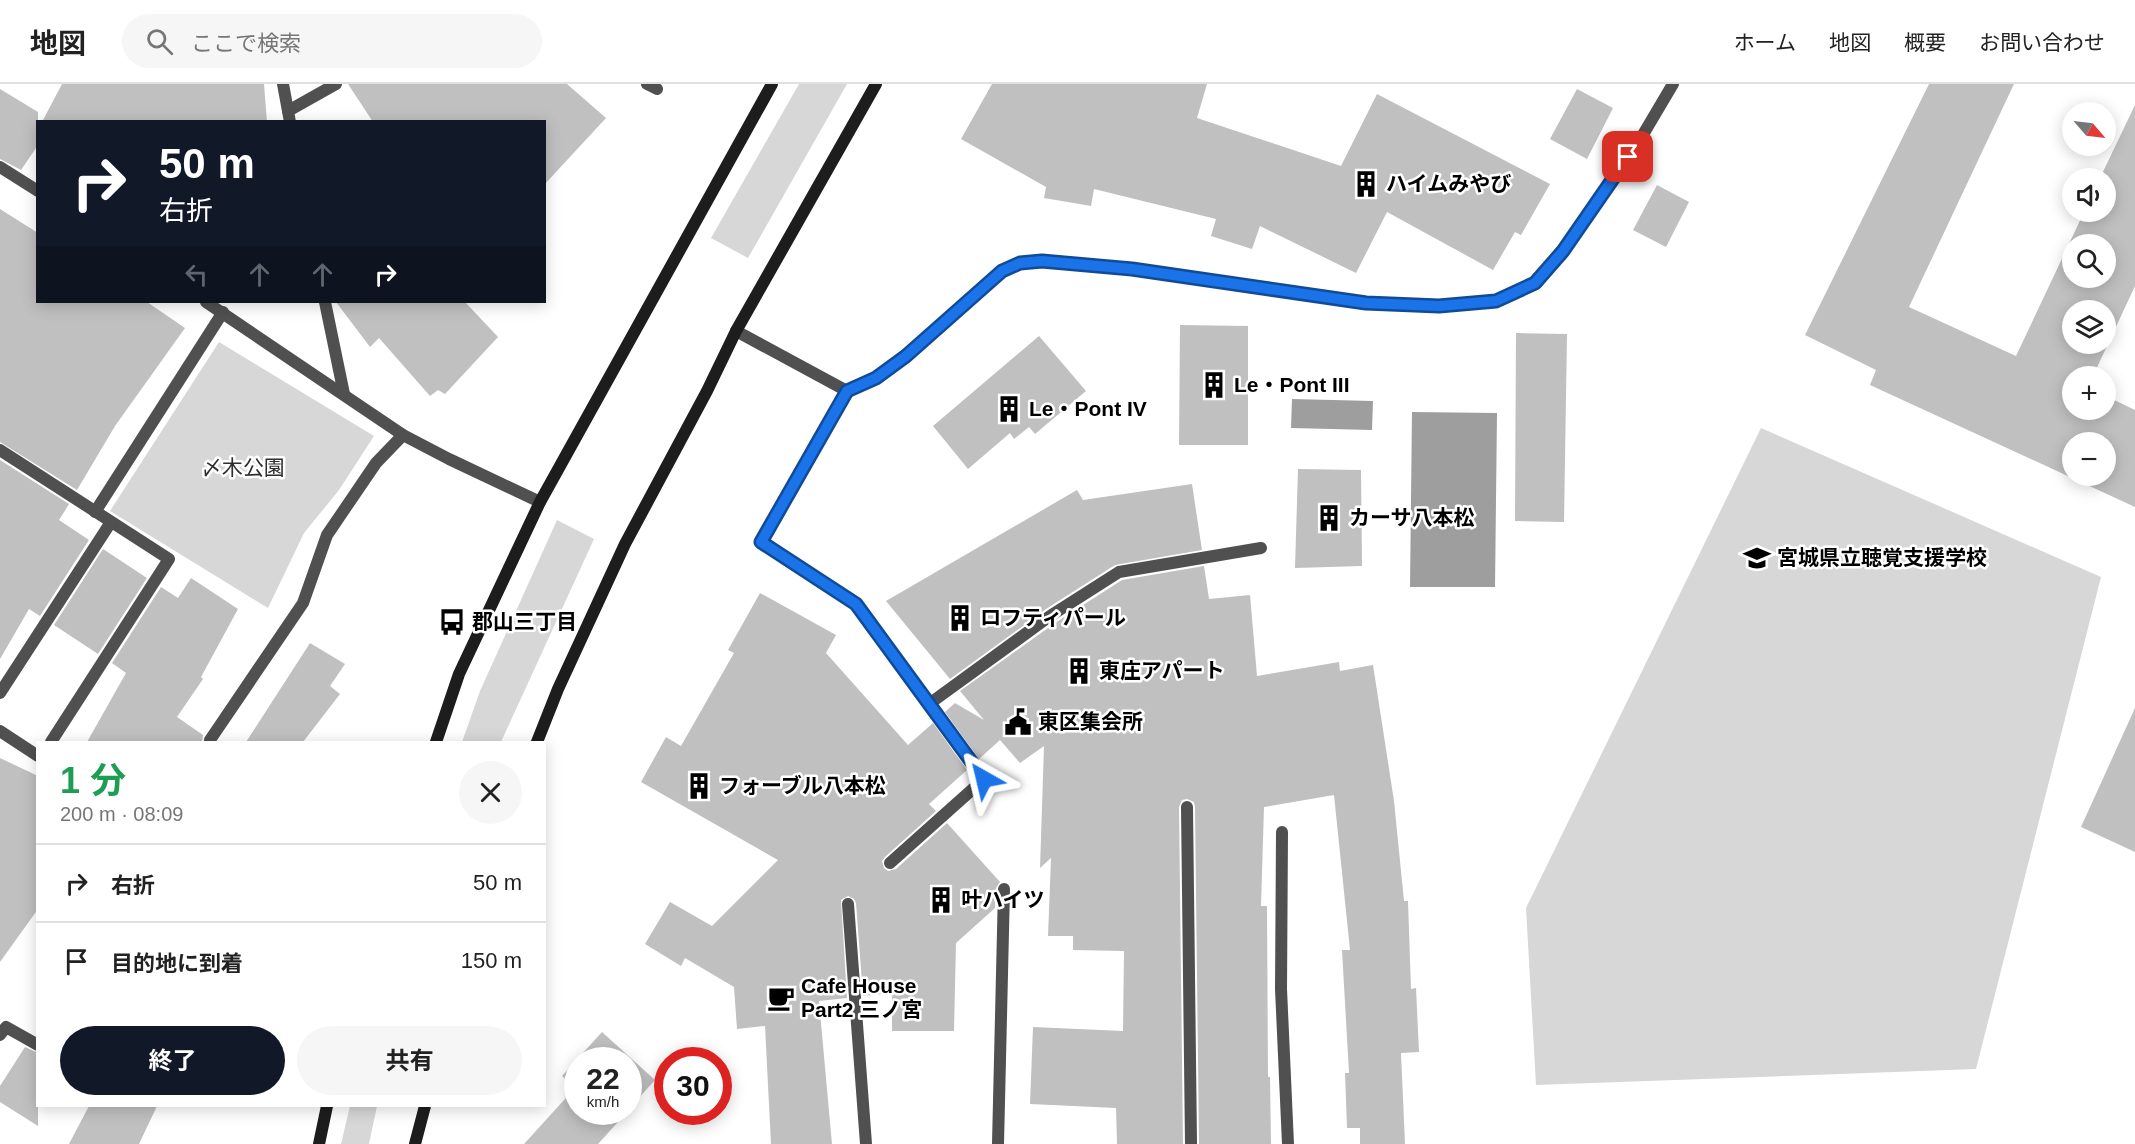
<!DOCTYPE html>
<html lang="ja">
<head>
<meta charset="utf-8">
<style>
	:root { --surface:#fff; --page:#f6f6f6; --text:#222; --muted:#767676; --line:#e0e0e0; --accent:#111827 }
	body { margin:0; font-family:Arial,"Noto Sans JP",sans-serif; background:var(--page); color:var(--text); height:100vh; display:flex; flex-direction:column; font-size:22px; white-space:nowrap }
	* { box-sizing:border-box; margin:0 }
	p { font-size:20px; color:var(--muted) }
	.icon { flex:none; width:33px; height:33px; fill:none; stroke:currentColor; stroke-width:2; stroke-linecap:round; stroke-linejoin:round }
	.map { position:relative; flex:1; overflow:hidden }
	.side { position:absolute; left:36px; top:657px; width:510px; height:366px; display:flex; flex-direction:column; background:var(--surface); border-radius:0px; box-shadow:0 3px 15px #0003 }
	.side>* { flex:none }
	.top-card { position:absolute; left:36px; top:36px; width:510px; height:183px; border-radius:0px; box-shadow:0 3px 15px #0003; background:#111827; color:#fff; overflow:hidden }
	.needle { width:39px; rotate:118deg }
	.buttons { position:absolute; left:2062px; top:18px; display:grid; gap:12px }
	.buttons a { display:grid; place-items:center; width:54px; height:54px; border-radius:50%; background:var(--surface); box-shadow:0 3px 15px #0003; font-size:30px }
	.speed { position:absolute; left:564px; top:963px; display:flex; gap:12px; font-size:30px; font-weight:700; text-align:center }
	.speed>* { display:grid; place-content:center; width:78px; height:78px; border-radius:50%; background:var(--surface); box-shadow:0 3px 15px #0003; line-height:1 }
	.speed small { font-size:15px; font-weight:400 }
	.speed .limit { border:9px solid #d22; background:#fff; color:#111 }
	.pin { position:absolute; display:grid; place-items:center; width:51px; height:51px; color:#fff; margin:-26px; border-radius:12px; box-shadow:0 3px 9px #0006 }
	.me { position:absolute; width:66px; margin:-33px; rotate:323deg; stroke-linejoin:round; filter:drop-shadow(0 0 4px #0008) }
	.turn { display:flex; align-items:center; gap:21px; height:126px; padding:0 24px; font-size:27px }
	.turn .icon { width:78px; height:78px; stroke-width:2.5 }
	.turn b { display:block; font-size:42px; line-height:51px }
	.lanes { display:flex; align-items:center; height:57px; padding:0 24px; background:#0003; justify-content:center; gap:30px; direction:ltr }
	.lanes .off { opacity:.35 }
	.round { display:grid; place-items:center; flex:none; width:63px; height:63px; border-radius:32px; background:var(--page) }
	.headline { display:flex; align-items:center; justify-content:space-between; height:102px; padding:0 24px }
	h1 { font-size:36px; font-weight:700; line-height:45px; color:#1e9e55 }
	.cta { display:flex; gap:12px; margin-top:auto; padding:12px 24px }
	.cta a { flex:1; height:69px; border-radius:36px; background:var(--accent); color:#fff; font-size:24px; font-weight:700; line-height:69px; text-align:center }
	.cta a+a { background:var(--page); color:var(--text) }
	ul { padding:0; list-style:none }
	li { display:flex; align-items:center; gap:18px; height:78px; padding:0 24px; border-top:2px solid var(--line) }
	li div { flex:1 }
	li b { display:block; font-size:22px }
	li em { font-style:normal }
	header { display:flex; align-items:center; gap:36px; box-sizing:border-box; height:84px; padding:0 30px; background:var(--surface); border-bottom:2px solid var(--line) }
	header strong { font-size:28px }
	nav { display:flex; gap:33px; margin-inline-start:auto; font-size:21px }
	.search { width:420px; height:54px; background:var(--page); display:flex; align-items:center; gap:15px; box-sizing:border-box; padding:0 21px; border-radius:33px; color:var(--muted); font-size:22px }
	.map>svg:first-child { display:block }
	.green { fill:#d7d7d7 }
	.water { fill:#9e9e9e }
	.building { fill:#c0c0c0; fill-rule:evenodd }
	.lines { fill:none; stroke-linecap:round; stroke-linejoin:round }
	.street { stroke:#505050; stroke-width:12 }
	.secondary { stroke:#1d1d1d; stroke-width:12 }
	.route-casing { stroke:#114b97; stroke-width:15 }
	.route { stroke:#1a73e8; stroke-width:10 }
	.labels { text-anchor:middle; stroke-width:5; stroke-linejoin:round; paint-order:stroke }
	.poi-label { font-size:21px; font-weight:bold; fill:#000; stroke:#fff; text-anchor:start }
	.park-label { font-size:21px; fill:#2e2e2e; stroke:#fff }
</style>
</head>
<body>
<header>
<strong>地図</strong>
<div class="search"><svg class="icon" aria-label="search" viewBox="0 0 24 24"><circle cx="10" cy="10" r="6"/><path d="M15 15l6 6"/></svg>ここで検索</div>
<nav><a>ホーム</a><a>地図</a><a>概要</a><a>お問い合わせ</a></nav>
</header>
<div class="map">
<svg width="2135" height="1060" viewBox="0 0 2135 1060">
	<rect width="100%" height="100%" fill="#fff"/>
	<!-- green -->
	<g class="green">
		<polygon points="799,0 847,0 748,174 711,154"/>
		<polygon points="219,258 374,352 339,406 304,449 268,524 110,427"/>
		<polygon points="1761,344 2101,493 1976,985 1536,1001 1526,824"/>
		<polygon points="557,436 594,455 501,658 462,658 480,607"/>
		<polygon points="350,1022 377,1022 369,1060 341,1060"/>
	</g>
	<!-- water -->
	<g class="water">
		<polygon points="1292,315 1373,317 1372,346 1291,344"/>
		<polygon points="1412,328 1497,329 1495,503 1410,503"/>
	</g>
	<!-- building -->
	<g class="building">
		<polygon points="62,0 264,0 267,38 42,38"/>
		<polygon points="348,0 567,0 606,34 544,101 544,38 373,38"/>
		<polygon points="992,0 1207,0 1197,34 1341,82 1377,10 1550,100 1521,151 1515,148 1493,186 1387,128 1356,189 1260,142 1252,165 1211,152 1216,135 1094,105 1091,122 1044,114 1046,103 961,55"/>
		<path d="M 1929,0 L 2014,0 L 1909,223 L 2016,272 L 2084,128 L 2106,128 L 2106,94 L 2100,94 L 2135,21 L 2135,202 L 2093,292 L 2073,292 L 2073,326 L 2106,326 L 2106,312 L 2135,326 L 2135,423 L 1870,301 L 1876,286 L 1805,251 ZM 2073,160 L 2106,160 L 2106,194 L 2073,194 ZM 2073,226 L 2106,226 L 2106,260 L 2073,260 ZM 2073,358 L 2106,358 L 2106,392 L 2073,392 Z"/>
		<polygon points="0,5 38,28 38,61 21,86 0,75"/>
		<polygon points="1577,5 1613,24 1587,75 1550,55"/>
		<polygon points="1657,101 1689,118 1666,163 1633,146"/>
		<polygon points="0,125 38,149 38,218 147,218 185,244 115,342 77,406 0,358"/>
		<polygon points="336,218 465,218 498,253 445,310 438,306 430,312 379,254 370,263"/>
		<polygon points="1180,241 1248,242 1248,361 1179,361"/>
		<polygon points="1516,249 1567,250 1564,438 1515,437"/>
		<polygon points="1039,252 1086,307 1035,350 1029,343 1014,355 1010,349 968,385 933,342"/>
		<polygon points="0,376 69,420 59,436 89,456 40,532 29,525 0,575"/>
		<polygon points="1298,385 1361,386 1362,482 1295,484"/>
		<polygon points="1192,400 1202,466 1115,481 1046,525 950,595 886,517 1077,406 1083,416"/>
		<polygon points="103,465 147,494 98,570 54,541"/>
		<polygon points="1204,482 1209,515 1250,511 1257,592 1339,578 1340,587 1373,581 1394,717 1404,817 1408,817 1411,905 1416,904 1419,968 1401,969 1405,1060 1360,1060 1360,1044 1347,1044 1345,989 1349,989 1342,866 1350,866 1334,711 1264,723 1261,822 1267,822 1268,993 1270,993 1271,1060 1199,1060 1195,723 1194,718 1187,715 1182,716 1179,723 1183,1060 1117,1060 1116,1024 1030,1020 1033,943 1123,947 1124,867 1073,866 1073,852 1048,852 1051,774 1040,784 1044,662 1020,679 1000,656 979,675 945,628 955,619 984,636 960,607 1055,539 1122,496"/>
		<polygon points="191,494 238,525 201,593 203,595 177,633 203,651 202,658 87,658 126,589 112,579 161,503 178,514"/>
		<polygon points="760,509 836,551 826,569 908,661 933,639 967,686 929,720 936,727 885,773 882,777 884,784 888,787 896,785 947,739 1000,798 996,804 995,824 956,859 954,947 892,947 892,909 863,912 856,819 854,815 848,812 841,816 847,914 819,917 832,1060 771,1060 765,942 737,945 734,903 685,874 681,882 645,860 670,818 712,842 778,776 641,698 666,653 681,662 734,569 728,566"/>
		<polygon points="310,559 345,580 330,602 340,610 303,658 246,658"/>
		<polygon points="2135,624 2135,768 2081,743"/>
		<polygon points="0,674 38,692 38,825 0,878"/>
		<polygon points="602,948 655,996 628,1026 628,976 578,976 578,1028 627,1028 598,1060 524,1060 575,1004 562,992"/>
		<polygon points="25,963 38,969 38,1042 0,1018 0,1002"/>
		<polygon points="89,1022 157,1022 139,1060 69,1060"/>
	</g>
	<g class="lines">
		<!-- street -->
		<g class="street">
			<polyline points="283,0 290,38"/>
			<polyline points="647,0 657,5"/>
			<polyline points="288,27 336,0"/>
			<polyline points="0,83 38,107"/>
			<polyline points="206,218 403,351 449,375 540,418"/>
			<polyline points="325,218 344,310"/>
			<polyline points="736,247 847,307"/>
			<polyline points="0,366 169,475 51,658"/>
			<polyline points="95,428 223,228"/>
			<polyline points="0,609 111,438"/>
			<polyline points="929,620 1050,532 1119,488 1261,464"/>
			<polyline points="0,647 38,672"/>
			<polyline points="210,656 303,519 327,451 376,379 403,351"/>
			<polyline points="1187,723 1191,1060"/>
			<polyline points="1282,748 1281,905 1288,1060"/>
			<polyline points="890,779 984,695 856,520 761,457 847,307 876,294 906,272 1002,187 1019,179 1042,177 1132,185 1366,219 1439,222 1496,217 1535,199 1563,167 1641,54 1673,0"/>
			<polyline points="848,820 866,1060"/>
			<polyline points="0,951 6,943 38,961"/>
			<polyline points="998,1060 1004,805"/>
		</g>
		<!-- secondary -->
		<g class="secondary">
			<polyline points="436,658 459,590 540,418 772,0"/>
			<polyline points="537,658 558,605 625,460 707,307 736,247 876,0"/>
			<polyline points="319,1060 327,1022"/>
			<polyline points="415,1060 425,1022"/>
		</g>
	</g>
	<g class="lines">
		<defs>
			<polyline id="route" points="984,695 856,520 761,458 847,307 876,294 906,272 1002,187 1020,179 1042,177 1132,185 1366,219 1439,222 1496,217 1535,199 1563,167 1628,73"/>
		</defs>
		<!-- route casing -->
		<use href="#route" class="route-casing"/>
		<!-- route -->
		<use href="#route" class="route"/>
	</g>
	<!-- icons -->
	<defs>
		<symbol id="building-bare" viewBox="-9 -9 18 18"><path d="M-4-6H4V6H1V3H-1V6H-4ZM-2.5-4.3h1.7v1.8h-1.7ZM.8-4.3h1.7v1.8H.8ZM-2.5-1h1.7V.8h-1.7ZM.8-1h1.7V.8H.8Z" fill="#000" stroke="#fff" stroke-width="2.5" paint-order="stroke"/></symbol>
		<symbol id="school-bare" viewBox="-9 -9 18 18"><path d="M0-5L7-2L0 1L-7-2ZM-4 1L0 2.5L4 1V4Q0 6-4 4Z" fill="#000" stroke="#fff" stroke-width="2.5" paint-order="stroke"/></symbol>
		<symbol id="bus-bare" viewBox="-9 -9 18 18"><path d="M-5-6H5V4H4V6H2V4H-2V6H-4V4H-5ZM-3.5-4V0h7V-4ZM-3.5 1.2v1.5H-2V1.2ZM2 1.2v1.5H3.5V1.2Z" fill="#000" stroke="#fff" stroke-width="2.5" paint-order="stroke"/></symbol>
		<symbol id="civic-bare" viewBox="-9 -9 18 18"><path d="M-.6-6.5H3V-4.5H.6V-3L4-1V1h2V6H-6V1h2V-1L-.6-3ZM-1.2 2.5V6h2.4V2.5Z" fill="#000" stroke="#fff" stroke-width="2.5" paint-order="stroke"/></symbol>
		<symbol id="cafe-bare" viewBox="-9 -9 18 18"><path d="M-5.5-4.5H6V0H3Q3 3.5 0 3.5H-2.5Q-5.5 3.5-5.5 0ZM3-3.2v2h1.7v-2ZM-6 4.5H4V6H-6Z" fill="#000" stroke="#fff" stroke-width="2.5" paint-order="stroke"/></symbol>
	</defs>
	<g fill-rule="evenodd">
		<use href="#building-bare" x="1347" y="81" width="38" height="38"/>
		<use href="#building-bare" x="1195" y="282" width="38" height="38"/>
		<use href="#building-bare" x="990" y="306" width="38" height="38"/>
		<use href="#building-bare" x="1310" y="415" width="38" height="38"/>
		<use href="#school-bare" x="1738" y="455" width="38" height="38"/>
		<use href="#building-bare" x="941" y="515" width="38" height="38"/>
		<use href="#bus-bare" x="433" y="519" width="38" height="38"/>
		<use href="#building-bare" x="1060" y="568" width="38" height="38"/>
		<use href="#civic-bare" x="999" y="619" width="38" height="38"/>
		<use href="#building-bare" x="680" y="683" width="38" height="38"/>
		<use href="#building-bare" x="922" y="797" width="38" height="38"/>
		<use href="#cafe-bare" x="762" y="895" width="38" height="38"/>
	</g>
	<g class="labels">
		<!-- poi labels -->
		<g class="poi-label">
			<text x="1386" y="107">ハイムみやび</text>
			<text x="1234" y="308">Le・Pont III</text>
			<text x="1029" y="332">Le・Pont IV</text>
			<text x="1349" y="441">カーサ八本松</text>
			<text x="1777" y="481">宮城県立聴覚支援学校</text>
			<text x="980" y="541">ロフティパール</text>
			<text x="472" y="545">郡山三丁目</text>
			<text x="1099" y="594">東庄アパート</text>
			<text x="1038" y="645">東区集会所</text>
			<text x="719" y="709">フォーブル八本松</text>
			<text x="961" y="823">叶ハイツ</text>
			<text x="801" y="909">Cafe House<tspan x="801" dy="24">Part2 三ノ宮</tspan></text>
		</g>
		<!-- park labels -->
		<g class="park-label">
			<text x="243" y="391">〆木公園</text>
		</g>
	</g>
</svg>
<div class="buttons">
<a><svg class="needle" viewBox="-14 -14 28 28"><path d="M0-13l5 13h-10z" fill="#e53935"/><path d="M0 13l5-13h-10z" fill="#767676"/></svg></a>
<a><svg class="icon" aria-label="sound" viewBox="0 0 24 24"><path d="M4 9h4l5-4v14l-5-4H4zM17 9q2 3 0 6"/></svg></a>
<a><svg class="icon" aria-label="search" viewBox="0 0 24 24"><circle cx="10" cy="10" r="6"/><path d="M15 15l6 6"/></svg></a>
<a><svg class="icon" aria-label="layers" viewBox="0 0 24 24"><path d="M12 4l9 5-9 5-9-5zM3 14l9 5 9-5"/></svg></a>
<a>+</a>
<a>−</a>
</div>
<div class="speed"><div>22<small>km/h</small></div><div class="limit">30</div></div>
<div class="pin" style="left:1628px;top:73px;background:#d93025"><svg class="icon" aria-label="arrive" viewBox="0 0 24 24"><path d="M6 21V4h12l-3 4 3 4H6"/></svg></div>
<svg class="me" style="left:984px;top:695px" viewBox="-20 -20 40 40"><path d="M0-17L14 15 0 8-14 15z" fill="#1a73e8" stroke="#fff" stroke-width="4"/></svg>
<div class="top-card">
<div class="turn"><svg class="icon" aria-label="right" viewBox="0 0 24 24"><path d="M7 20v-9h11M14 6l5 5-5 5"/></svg><div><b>50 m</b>右折</div></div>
<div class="lanes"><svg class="icon off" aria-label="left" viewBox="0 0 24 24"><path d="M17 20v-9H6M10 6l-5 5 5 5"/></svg><svg class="icon off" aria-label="ahead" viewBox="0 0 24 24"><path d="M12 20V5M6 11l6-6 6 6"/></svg><svg class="icon off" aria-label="ahead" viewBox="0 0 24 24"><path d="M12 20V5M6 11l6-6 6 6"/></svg><svg class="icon" aria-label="right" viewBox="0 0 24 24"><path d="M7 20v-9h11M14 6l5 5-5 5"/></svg></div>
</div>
<section class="side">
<div class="headline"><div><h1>1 分</h1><p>200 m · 08:09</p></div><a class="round"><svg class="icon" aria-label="close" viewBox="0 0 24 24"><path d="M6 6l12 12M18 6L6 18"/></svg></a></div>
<ul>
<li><svg class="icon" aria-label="right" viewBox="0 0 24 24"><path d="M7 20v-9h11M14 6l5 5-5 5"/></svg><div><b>右折</b></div><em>50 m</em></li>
<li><svg class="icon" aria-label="arrive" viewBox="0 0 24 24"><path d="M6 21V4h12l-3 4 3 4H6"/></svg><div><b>目的地に到着</b></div><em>150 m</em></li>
</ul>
<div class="cta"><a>終了</a><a>共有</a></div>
</section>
</div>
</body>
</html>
